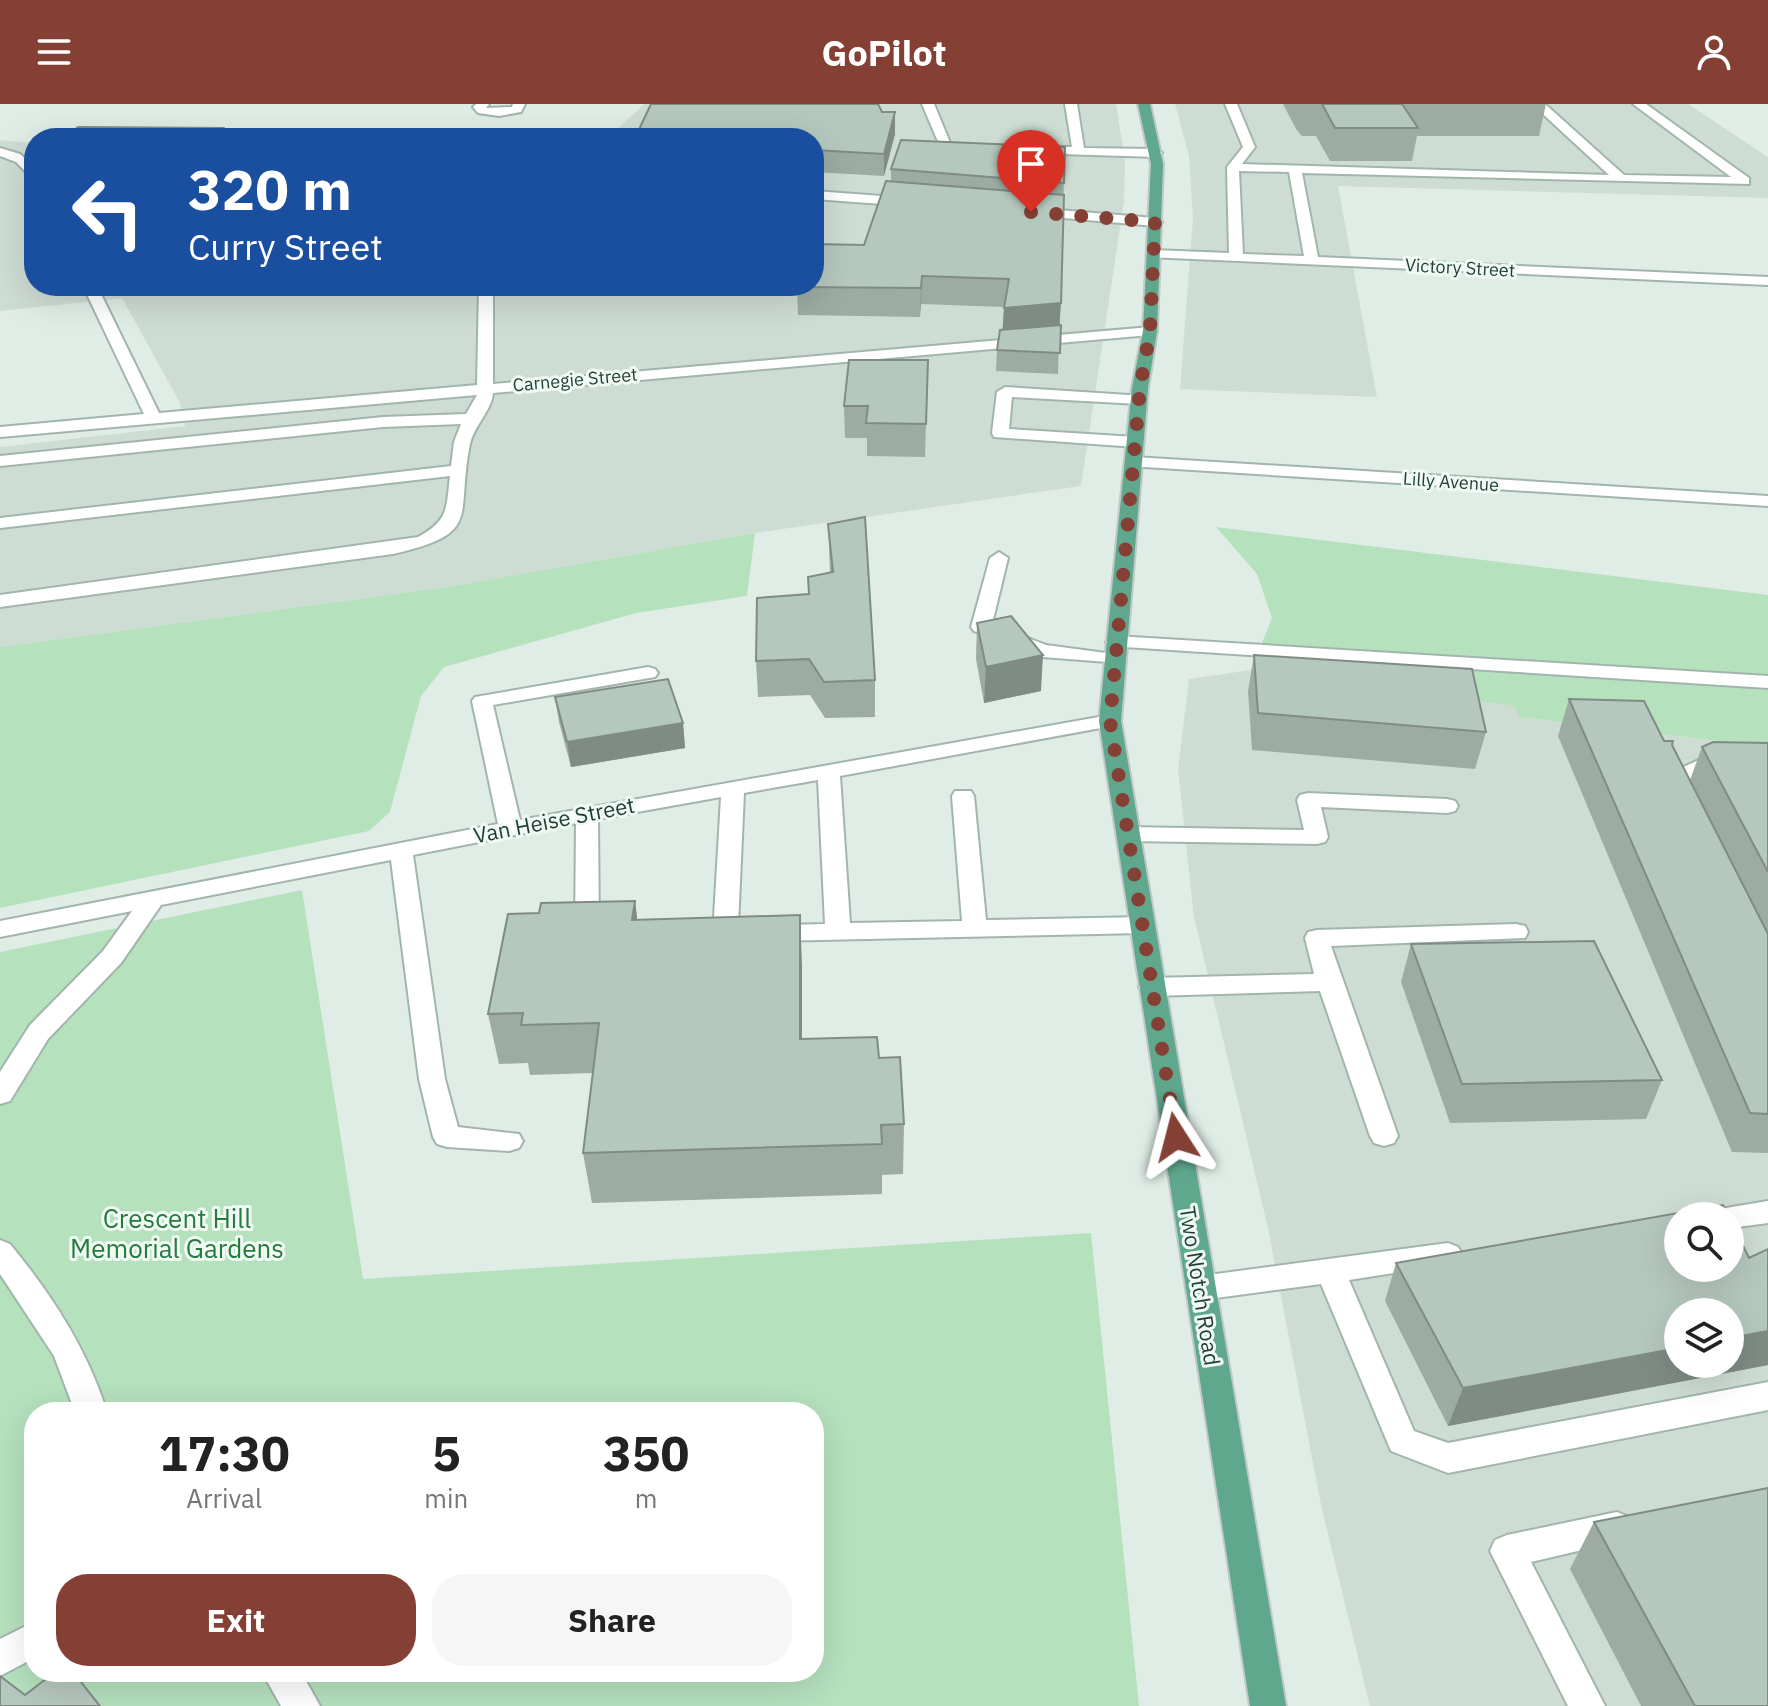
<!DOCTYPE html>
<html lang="en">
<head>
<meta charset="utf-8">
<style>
	:root { --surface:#fff; --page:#f6f6f6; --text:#222; --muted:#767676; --accent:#854035 }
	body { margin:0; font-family:"IBM Plex Sans",sans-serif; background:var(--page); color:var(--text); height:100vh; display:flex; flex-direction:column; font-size:30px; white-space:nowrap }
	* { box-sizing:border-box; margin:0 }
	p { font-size:26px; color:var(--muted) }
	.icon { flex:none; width:44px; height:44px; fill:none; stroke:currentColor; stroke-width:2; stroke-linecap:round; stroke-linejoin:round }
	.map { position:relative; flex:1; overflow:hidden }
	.details { position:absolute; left:24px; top:1298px; width:800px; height:280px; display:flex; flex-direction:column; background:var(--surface); border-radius:32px; box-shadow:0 8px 32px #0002 }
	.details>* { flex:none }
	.hud { position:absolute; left:24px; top:24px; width:800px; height:168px; border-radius:32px; box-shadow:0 8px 32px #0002; background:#1a4fa0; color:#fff; overflow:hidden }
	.buttons { position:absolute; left:1664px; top:1098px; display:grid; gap:16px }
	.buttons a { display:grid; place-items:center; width:80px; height:80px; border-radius:50%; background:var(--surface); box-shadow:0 8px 32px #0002; font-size:40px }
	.pin { position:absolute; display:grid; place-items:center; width:68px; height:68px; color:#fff; margin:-82px -34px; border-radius:50% 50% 50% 0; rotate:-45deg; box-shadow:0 0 8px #0007 }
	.pin .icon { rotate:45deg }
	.me { position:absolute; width:88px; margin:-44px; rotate:351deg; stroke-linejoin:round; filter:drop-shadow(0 0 6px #0008) }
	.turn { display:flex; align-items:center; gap:28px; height:168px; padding:0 32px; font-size:36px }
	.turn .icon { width:104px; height:104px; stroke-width:2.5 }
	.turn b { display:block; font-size:56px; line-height:68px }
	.eta { display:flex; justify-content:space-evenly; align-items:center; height:136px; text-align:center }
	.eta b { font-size:48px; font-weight:700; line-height:56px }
	.primary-button { display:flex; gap:16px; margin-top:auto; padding:16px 32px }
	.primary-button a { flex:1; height:92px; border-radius:32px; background:var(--accent); color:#fff; font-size:32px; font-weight:700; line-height:92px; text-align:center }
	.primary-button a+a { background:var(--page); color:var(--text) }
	header { display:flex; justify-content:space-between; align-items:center; height:104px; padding:0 32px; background:var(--accent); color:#fff; font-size:36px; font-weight:700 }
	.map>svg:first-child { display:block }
	.built { fill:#ceddd4; fill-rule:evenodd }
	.green { fill:#b6e1bd; fill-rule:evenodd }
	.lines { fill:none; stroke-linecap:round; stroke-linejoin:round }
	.minor-casing { stroke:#a2b5ad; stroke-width:4 }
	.major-casing { stroke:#c0c9c6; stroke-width:4 }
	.minor { fill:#fff; fill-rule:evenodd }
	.major { fill:#5fa88d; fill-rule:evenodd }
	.wall { fill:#9caca3 }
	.shaded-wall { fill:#7f8c85 }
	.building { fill:#b5c8be; stroke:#7f8c85; stroke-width:2 }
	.route { stroke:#854035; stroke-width:14; stroke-dasharray:0 25.2 }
	.labels { text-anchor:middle; stroke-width:6; stroke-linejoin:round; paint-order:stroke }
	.far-street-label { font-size:18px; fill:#1e3f33; stroke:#f1f9f4 }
	.street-label { font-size:22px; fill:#1e3f33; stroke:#f1f9f4 }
	.near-park-label { font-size:26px; fill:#247b3c; stroke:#f1f9f4 }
</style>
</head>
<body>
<header><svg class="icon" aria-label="menu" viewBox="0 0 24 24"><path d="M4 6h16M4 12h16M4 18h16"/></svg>GoPilot<svg class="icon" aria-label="person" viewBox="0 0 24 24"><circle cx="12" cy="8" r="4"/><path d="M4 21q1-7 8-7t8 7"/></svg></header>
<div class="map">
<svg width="1768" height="1602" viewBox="0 0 1768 1602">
	<rect width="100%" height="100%" fill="#e0ede6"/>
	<!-- built -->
	<g class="built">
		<polygon points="644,0 1116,0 1125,56 1124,97 1081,382 755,429 440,484 0,543 0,343 185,322 180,299 122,194 0,207 0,36 34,39 34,182 814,182 814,34 608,34"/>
		<polygon points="1175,0 1688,0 1768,53 1768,94 1338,82 1377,293 1180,285 1193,114 1189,52"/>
		<path d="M 1251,566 L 1515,602 L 1520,613 L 1768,643 L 1768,1602 L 1370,1602 L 1322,1406 L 1268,1124 L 1194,813 L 1178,666 L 1189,575 ZM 1678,1112 L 1730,1112 L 1730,1164 L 1678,1164 ZM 1678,1208 L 1730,1208 L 1730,1260 L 1678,1260 Z"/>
	</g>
	<!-- green -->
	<g class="green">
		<polygon points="1216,423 1768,491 1768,643 1519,613 1515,602 1251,566 1272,514 1257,470"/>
		<polygon points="755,429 747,492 636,509 444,563 421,592 390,708 369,727 0,804 0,543 440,484"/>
		<path d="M 302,786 L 363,1175 L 1091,1129 L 1139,1602 L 0,1602 L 0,848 ZM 34,1308 L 814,1308 L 814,1568 L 34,1568 Z"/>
	</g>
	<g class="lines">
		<defs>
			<g id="minor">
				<polygon points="476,0 489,0 486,4 512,3 513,0 525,0 521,8 499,12 478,9 473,3"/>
				<polygon points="922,0 934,0 951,41 976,42 976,48 942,47"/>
				<polygon points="1065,0 1077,0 1084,44 1156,45 1162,49 1156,53 1029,49 1029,43 1033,42 1072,43"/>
				<path d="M 1225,0 L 1237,0 L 1255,43 L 1242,60 L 1609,71 L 1532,0 L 1545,0 L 1624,71 L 1731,73 L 1633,0 L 1646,0 L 1749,74 L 1749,80 L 1302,69 L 1318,153 L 1768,173 L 1768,181 L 1148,153 L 1148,147 L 1153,146 L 1229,149 L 1227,63 L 1243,43 ZM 1239,67 L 1289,68 L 1304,152 L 1243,150 Z"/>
				<polygon points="0,44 20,50 34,63 34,76 16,58 0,52"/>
				<polygon points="814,87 909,94 915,98 909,102 814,95"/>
				<polygon points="1034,104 1155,114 1162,118 1155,122 1029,111 1027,108"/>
				<path d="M 83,182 L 97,182 L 159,309 L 477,281 L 479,182 L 493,182 L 493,280 L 1150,223 L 1157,227 L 1150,231 L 493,289 C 492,306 474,322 470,340 C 455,414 484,429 393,450 L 0,503 L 0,491 L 418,433 C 449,416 446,405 450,372 L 0,424 L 0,414 L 451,362 L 454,338 L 461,320 L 383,323 L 0,362 L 0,352 L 383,313 L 466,310 L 477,291 L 0,333 L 0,323 L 144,310 Z"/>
				<polygon points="1005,283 1145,292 1147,295 1139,300 1012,293 1009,325 1136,333 1144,338 1136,343 994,333 992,329 997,288"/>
				<polygon points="1134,353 1768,392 1768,402 1128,362 1125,358 1128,354"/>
				<polygon points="999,448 1008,454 992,520 1046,541 1121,551 1124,555 1121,559 1042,553 974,527 971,523 990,454"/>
				<polygon points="1116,532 1768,572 1768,584 1109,542 1106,538"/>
				<path d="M 648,563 L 655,565 L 658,569 L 655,573 L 493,601 L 520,716 L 1110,611 L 1117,613 L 1121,617 L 1117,621 L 840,672 L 850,819 L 962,817 L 952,692 L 955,687 L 971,687 L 974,692 L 986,816 L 1143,813 L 1152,815 L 1155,821 L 1152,827 L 1143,829 L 725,838 L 716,836 L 713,830 L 721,693 L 598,715 L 599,828 L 596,834 L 578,834 L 575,828 L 576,719 L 413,751 L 445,975 L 458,1023 L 519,1030 L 523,1037 L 519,1044 L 509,1047 L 447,1043 L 437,1040 L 433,1033 L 419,975 L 391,756 L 161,801 L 121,859 L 48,935 L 10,997 L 0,1000 L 0,968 L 30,921 L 103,847 L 132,807 L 0,833 L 0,817 L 498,720 L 472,597 L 475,593 ZM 818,676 L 825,820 L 738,822 L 744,689 Z"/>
				<polygon points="1703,654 1768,660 1768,674 1706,668 1684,679 1691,693 1688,698 1672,698 1661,677 1664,672"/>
				<polygon points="1308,689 1447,695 1455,697 1458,702 1455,707 1447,709 1321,703 1328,733 1325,738 1317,740 1128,737 1120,735 1117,730 1120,725 1128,723 1304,726 1297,696 1300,691"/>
				<polygon points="1516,820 1525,822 1528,828 1525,834 1331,842 1398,1032 1394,1039 1384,1042 1374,1039 1370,1032 1320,887 1152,892 1143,889 1139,883 1143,877 1152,874 1314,870 1305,834 1308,828 1317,826"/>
				<polygon points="1768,1097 1768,1119 1730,1124 1730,1112 1716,1112 1720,1105"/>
				<path d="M 0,1136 L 10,1140 C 52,1191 87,1245 107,1308 L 75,1308 L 54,1252 L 0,1170 Z"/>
				<polygon points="1448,1139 1458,1143 1463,1151 1458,1159 1349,1176 1414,1327 1448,1339 1768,1278 1768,1306 1448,1369 1391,1347 1321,1180 1201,1196 1190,1193 1186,1184 1190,1175 1201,1172"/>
				<polygon points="1617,1408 1629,1413 1634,1424 1629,1435 1531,1458 1605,1602 1568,1602 1490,1447 1495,1436 1507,1431"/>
				<polygon points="34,1518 34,1554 0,1572 0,1535"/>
				<polygon points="262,1568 301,1568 320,1602 281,1602"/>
			</g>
			<polygon id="major" points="1138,0 1150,0 1163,60 1157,227 1148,284 1121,617 1286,1602 1250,1602 1099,617 1132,284 1143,227 1151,60"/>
		</defs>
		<!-- minor casing -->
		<use href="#minor" class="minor-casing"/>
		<!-- major casing -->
		<use href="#major" class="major-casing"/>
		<!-- minor -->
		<use href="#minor" class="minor"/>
		<!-- major -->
		<use href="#major" class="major"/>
	</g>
	<!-- wall -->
	<g class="wall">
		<polygon points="1283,0 1546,0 1539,32 1417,32 1412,57 1330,57 1316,32 1302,32 1296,25"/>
		<polygon points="882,8 895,30 884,72 814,68 814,34"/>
		<polygon points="1065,43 1058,270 996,267 997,246 1003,226 1004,203 921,200 920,213 798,211 797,183 864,141 891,78 891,65"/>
		<polygon points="928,256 925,353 867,352 867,334 845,334 844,302"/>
		<polygon points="828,420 875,576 875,613 825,614 810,591 758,593 756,557 809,490 808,473 830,468"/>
		<polygon points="977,519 1041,587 984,599 976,555"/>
		<polygon points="1254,551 1486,628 1475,665 1252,646 1248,587"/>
		<polygon points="555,593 683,619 685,644 571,663 559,618"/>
		<polygon points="1569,595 1664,637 1672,641 1690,676 1702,643 1768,639 1768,1049 1732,1048 1558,632"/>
		<polygon points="635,797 637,816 802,861 802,935 879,954 904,1020 903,1070 882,1071 882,1090 592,1099 583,1049 593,969 530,971 528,959 499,960 488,910 539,809"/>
		<polygon points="1411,840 1662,976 1646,1015 1450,1019 1401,878"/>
		<polygon points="1768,1145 1768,1261 1448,1322 1385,1197 1396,1159 1749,1154"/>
		<polygon points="1594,1418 1768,1602 1641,1602 1570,1465"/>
	</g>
	<!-- shaded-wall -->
	<g class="shaded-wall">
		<polygon points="895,8 895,30 884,72 884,50"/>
		<polygon points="922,172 921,200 920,213 921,184"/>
		<polygon points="121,182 188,182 123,187"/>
		<polygon points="1061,199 1059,228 1002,233 1004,204"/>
		<polygon points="1043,551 1041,587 984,599 986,563"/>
		<polygon points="683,619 685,644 571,663 567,638"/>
		<polygon points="635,797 641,846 632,816"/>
		<polygon points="800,811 802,861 802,985 800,935"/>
		<polygon points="1768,1227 1768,1261 1448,1322 1463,1284 1678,1244 1678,1260 1730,1260 1730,1234"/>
	</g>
	<!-- building -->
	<g class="building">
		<polygon points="651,0 878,0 882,8 895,8 884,50 814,46 814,34 635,34"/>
		<polygon points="1322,0 1402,0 1418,24 1335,24"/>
		<polygon points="78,23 223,24 220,27 354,26 354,34 65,34"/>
		<polygon points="901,36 1065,43 1064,79 891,65"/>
		<polygon points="886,77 1064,91 1061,199 1004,204 1009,175 922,172 921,184 797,183 814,182 814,140 864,141"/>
		<polygon points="1061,221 1060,249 997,246 1000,226"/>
		<polygon points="849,256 928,256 926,320 866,319 868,302 844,302"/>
		<polygon points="865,413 875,576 824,578 809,555 756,557 757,494 809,490 808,473 833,468 828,420"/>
		<polygon points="1011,512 1043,551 986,563 977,519"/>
		<polygon points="1254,551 1472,565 1486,628 1258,609"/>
		<polygon points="668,575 683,619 567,638 555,593"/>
		<polygon points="1569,595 1644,597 1664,637 1673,637 1672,641 1768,830 1768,1010 1750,1009"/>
		<polygon points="1713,638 1768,639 1768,768 1702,643"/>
		<polygon points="635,797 632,816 800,811 800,935 877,933 879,954 900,953 904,1020 881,1021 882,1040 583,1049 599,919 521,921 523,909 488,910 508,810 539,809 541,799"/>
		<polygon points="1594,837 1662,976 1462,980 1411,840"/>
		<polygon points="1723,1101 1728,1112 1678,1112 1678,1164 1730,1164 1730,1115 1749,1154 1768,1145 1768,1227 1730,1234 1730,1208 1678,1208 1678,1244 1463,1284 1396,1159"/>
		<polygon points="1768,1384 1768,1602 1695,1602 1594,1418"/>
		<polygon points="55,1568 73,1568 100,1602 0,1602 0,1572 25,1591"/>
	</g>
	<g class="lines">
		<!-- route -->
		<polyline class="route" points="1031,108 1155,118 1150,227 1140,284 1110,617 1176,1033"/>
	</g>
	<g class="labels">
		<!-- far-street labels -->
		<g class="far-street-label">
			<text transform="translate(1460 164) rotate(3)" y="6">Victory Street</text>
			<text transform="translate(575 276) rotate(-5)" y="6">Carnegie Street</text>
			<text transform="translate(1451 378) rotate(4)" y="6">Lilly Avenue</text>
		</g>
		<!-- street labels -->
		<g class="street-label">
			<text transform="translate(554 716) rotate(-11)" y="8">Van Heise Street</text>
			<text transform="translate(1200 1182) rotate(81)" y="8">Two Notch Road</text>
		</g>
		<!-- near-park labels -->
		<g class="near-park-label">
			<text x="177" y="1124">Crescent Hill<tspan x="177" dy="30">Memorial Gardens</tspan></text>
		</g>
	</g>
</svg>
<div class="buttons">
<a><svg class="icon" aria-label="search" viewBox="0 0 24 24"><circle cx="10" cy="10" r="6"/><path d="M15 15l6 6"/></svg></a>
<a><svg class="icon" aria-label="layers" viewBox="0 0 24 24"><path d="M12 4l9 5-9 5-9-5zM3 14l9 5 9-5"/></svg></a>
</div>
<div class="pin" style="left:1031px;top:108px;background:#d93025"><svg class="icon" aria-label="arrive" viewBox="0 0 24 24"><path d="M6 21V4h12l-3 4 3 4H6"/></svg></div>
<svg class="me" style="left:1176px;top:1033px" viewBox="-20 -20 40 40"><path d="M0-17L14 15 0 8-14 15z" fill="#854035" stroke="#fff" stroke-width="4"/></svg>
<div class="hud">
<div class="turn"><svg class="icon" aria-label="left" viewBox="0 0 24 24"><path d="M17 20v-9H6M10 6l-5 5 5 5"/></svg><div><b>320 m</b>Curry Street</div></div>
</div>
<section class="details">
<div class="eta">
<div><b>17:30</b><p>Arrival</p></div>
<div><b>5</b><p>min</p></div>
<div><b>350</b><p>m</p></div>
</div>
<div class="primary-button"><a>Exit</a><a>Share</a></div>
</section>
</div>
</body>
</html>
